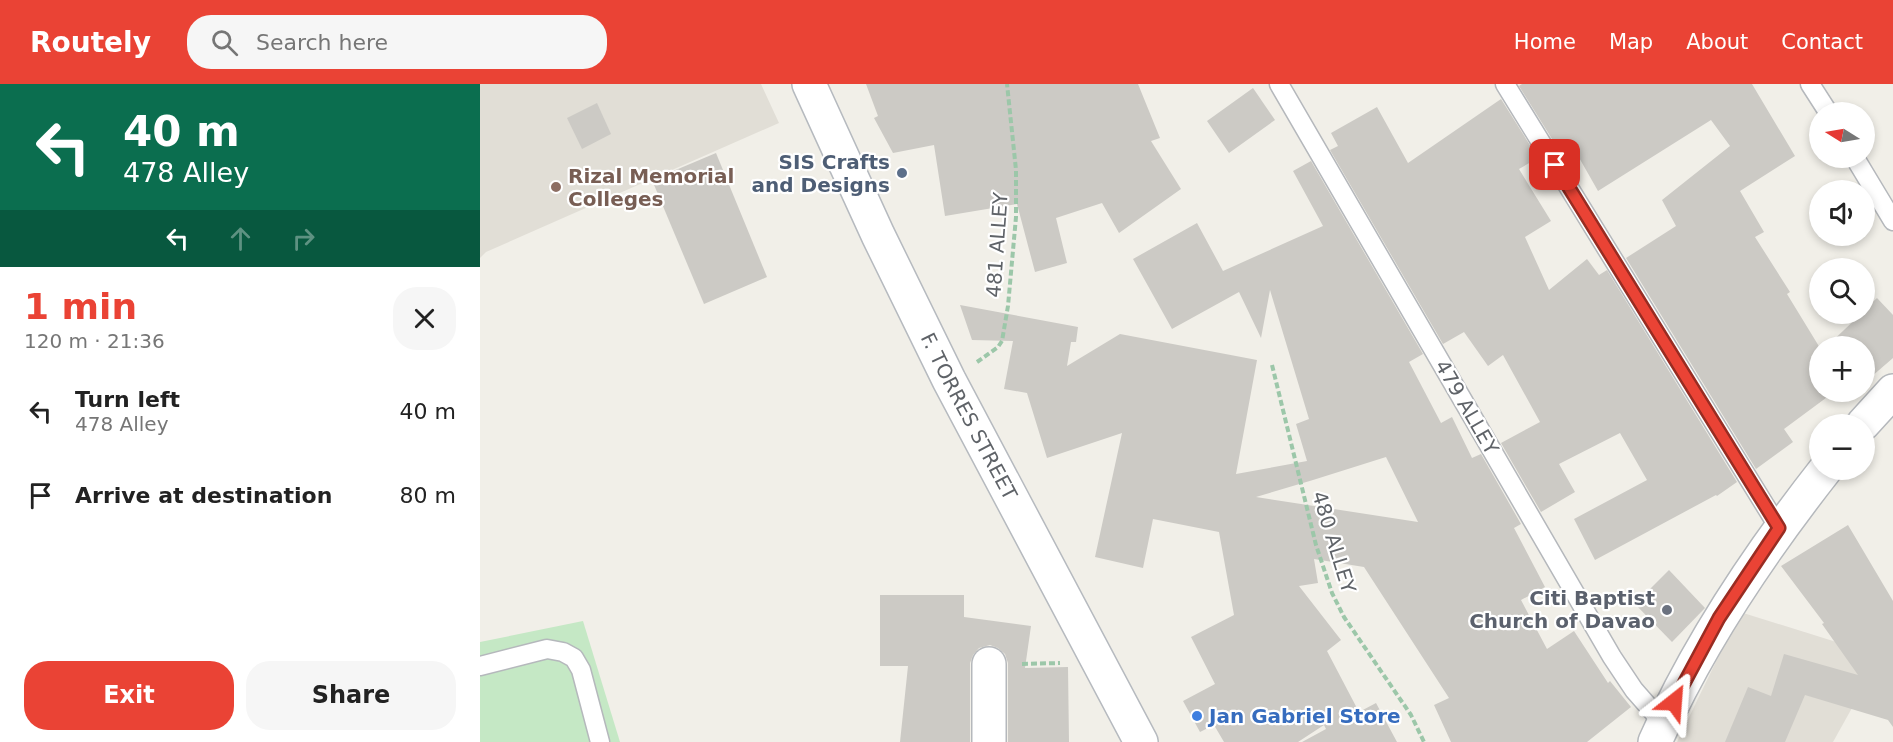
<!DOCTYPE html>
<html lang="en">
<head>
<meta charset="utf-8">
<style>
	:root { --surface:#fff; --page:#f6f6f6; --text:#222; --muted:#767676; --accent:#ea4335 }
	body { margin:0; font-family:"DejaVu Sans",sans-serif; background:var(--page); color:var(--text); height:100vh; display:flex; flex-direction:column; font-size:22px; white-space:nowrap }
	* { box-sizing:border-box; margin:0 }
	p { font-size:20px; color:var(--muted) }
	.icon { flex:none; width:33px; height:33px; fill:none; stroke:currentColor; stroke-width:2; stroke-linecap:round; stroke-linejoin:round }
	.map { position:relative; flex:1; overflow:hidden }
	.sheet { display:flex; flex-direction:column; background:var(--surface); width:480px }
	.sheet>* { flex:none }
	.hud { background:#0b6e4f; color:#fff; overflow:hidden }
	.needle { width:39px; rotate:281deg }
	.fabs { position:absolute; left:1329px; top:18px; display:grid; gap:12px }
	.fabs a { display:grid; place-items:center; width:66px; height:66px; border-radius:50%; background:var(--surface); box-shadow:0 3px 9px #0003; font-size:30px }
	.pin { position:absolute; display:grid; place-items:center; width:51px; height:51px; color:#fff; margin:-26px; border-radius:12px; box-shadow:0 3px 9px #0006 }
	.me { position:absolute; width:66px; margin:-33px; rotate:28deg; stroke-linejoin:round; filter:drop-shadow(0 0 4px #0008) }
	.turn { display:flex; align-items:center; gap:21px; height:126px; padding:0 24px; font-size:27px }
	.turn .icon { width:78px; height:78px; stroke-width:2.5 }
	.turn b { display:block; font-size:42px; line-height:51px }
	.lanes { display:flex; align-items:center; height:57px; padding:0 24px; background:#0003; justify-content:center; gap:30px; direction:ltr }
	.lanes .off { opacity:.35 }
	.round { display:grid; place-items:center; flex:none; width:63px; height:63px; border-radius:24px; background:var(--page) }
	.headline { display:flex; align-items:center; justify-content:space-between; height:102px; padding:0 24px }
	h1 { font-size:36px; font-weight:700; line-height:45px; color:var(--accent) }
	.action { display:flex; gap:12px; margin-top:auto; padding:12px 24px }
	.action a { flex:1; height:69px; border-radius:24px; background:var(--accent); color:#fff; font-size:24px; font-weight:700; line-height:69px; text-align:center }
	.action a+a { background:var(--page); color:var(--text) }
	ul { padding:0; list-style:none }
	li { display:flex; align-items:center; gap:18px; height:84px; padding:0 24px }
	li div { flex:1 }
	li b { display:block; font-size:22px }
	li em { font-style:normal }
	header { display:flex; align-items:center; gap:36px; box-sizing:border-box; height:84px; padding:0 30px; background:var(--accent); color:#fff }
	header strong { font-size:28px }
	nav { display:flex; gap:33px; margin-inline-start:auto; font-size:21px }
	.search { width:420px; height:54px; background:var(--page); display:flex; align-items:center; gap:15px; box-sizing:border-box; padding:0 21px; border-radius:24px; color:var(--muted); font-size:22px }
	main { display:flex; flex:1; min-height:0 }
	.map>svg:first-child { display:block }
	.education { fill:#e1ded6 }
	.green { fill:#c5e8c5 }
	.building { fill:#cccac5; fill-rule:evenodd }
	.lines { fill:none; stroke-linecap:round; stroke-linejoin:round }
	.service-casing { stroke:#b5b8bc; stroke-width:21 }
	.minor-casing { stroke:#b5b8bc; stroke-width:36 }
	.secondary-casing { stroke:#b6babf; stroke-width:36 }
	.path { stroke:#9cc7a9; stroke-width:4; stroke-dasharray:6 3; stroke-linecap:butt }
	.service { stroke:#fff; stroke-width:18 }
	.minor { stroke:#fff; stroke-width:33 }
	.secondary { stroke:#fff; stroke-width:33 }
	.route-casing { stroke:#982c22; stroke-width:15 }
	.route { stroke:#ea4335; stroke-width:10 }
	.service-dot { fill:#5c6f8a; stroke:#fff; stroke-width:2 }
	.education-dot { fill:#8d6e63; stroke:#fff; stroke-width:2 }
	.worship-dot { fill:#6b7280; stroke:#fff; stroke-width:2 }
	.shop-dot { fill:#3f7fe0; stroke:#fff; stroke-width:2 }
	.labels { text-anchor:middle; stroke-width:4.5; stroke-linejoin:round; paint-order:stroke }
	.service-label { font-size:20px; font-weight:bold; fill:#4e5e75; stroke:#fff; text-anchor:end }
	.education-label { font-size:20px; font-weight:bold; fill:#785e54; stroke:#fff; text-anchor:start }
	.street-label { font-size:20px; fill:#5f6368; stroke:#fff }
	.worship-label { font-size:20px; font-weight:bold; fill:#5b616d; stroke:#fff; text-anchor:end }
	.shop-label { font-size:20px; font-weight:bold; fill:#366cbe; stroke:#fff; text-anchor:start }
</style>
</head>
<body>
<header>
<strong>Routely</strong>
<div class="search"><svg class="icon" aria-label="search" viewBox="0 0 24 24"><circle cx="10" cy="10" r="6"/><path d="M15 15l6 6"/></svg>Search here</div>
<nav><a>Home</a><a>Map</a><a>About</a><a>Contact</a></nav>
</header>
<main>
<section class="sheet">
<div class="hud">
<div class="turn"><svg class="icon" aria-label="left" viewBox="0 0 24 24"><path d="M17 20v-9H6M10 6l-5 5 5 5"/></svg><div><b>40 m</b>478 Alley</div></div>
<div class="lanes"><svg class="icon" aria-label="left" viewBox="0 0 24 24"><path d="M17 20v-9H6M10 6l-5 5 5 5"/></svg><svg class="icon off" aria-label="ahead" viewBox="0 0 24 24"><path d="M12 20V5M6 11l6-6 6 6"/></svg><svg class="icon off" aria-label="right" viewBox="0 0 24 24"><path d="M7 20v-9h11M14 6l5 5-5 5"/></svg></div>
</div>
<div class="headline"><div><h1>1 min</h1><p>120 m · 21:36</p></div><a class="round"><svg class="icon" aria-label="close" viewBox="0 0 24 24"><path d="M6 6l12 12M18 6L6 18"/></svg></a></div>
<ul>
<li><svg class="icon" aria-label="left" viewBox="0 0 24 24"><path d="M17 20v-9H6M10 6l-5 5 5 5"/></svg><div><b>Turn left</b><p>478 Alley</p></div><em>40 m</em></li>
<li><svg class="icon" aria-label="arrive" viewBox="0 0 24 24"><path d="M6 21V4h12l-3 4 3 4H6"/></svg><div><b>Arrive at destination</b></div><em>80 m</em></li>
</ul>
<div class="action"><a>Exit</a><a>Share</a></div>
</section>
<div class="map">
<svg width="1413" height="658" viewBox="0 0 1413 658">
	<rect width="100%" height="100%" fill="#f1efe8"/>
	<!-- education -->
	<g class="education">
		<polygon points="0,0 281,0 299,39 6,168 0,174"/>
		<polygon points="1260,528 1401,572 1353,658 1197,658"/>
	</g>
	<!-- green -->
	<polygon class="green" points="103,537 140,658 0,658 0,558"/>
	<!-- building -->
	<g class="building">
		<polygon points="386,0 658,0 680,54 671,57 701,105 639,149 622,119 576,134 587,179 555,188 537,120 465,132 454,61 413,69 394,34 398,32"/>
		<polygon points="1042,0 1272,0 1315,72 1260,107 1284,148 1275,153 1310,208 1307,210 1340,264 1340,308 1354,308 1304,345 1313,358 1276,385 1146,174 1196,142 1182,116 1250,62 1231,36 1118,107 1089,56 1077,63 1039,2"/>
		<polygon points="773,4 795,36 749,69 727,37"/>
		<polygon points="1021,15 1058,74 1039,85 1071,137 1045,153 1069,206 1107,175 1119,191 1127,186 1257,398 1237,412 1236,411 1115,476 1094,435 1167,396 1140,349 1079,380 1095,408 1061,428 1021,359 1060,338 1023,271 1008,282 984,248 963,260 850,66 858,62 851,49 897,23 928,79"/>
		<polygon points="117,19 131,50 102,65 87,34"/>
		<polygon points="236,69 287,193 224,220 172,96"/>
		<path d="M 831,77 L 943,270 L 929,278 L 961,339 L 972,333 L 992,374 L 1001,370 L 1041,440 L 1034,444 L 1065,503 L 1041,516 L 1067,565 L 1094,547 L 1128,599 L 1130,597 L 1151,623 L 1107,658 L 971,658 L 954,621 L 969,614 L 884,483 L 834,475 L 838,499 L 819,502 L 861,556 L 847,567 L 879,628 L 896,619 L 917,658 L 822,658 L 846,645 L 844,641 L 818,658 L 744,658 L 734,641 L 720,648 L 703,617 L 735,600 L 711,553 L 754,531 L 739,448 L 673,435 L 663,484 L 615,473 L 642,349 L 567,374 L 547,309 L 524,305 L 533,257 L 492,256 L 480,221 L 598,243 L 596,258 L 591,258 L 587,282 L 640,250 L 777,276 L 756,390 L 827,377 L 816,340 L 829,335 L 790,206 L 781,254 L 759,208 L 692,245 L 653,175 L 717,139 L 743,187 L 843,142 L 813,87 ZM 906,373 L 938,438 L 776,413 L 833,396 Z"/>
		<polygon points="1397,214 1413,231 1413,274 1384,299 1384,262 1347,262 1381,230 1384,230 1384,226"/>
		<polygon points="1357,308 1374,308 1364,316"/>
		<polygon points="1368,441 1413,517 1413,643 1408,636 1325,611 1305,658 1245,658 1268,603 1291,612 1304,570 1378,591 1342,540 1344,539 1301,482"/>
		<polygon points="1189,486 1225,524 1192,558 1155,520"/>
		<polygon points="400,511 484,511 484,533 551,542 545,584 588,583 589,658 528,658 528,579 525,570 518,564 510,561 499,564 493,571 490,579 490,658 420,658 428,582 400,582"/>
	</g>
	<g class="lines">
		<defs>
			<g id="service">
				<polyline points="799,0 1132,573 1154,606 1183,639"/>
				<polyline points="1025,0 1299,444"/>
				<polyline points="1330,0 1348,28"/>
				<polyline points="1375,74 1413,137"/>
				<polyline points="0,582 67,565 83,568 94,574 101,586 120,658"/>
			</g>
			<g id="minor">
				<polyline points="1383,340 1413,307"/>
				<polyline points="509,580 509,658"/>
				<path d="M 1175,658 C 1218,560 1279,470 1345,386"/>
			</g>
			<g id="secondary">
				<path id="s1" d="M 329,0 L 398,151 L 469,296 L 661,658"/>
			</g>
		</defs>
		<!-- service casing -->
		<use href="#service" class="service-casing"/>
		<!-- minor casing -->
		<use href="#minor" class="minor-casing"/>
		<!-- secondary casing -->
		<use href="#secondary" class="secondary-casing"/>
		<!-- path -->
		<g class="path">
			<polyline points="497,278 518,263 522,257 528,222 536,133 536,86 527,0"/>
			<polyline points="792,281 836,461 852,509 864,533 931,631 944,658"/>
			<polyline points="542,580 580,579"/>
		</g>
		<!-- service -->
		<use href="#service" class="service"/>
		<!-- minor -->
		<use href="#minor" class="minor"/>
		<!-- secondary -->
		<use href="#secondary" class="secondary"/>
	</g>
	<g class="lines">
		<defs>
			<polyline id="route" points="1075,81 1299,444 1239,534 1194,618"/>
		</defs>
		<!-- route casing -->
		<use href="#route" class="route-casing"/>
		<!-- route -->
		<use href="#route" class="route"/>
	</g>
	<!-- markers -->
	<circle class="service-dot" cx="422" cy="89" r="6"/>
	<circle class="education-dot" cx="76" cy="103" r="6"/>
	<circle class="worship-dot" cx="1187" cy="526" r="6"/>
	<circle class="shop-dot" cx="717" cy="632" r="6"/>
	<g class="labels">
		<!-- service labels -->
		<g class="service-label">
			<text x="410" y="85">SIS Crafts<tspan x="410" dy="23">and Designs</tspan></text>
		</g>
		<!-- education labels -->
		<g class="education-label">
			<text x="88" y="99">Rizal Memorial<tspan x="88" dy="23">Colleges</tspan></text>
		</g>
		<!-- street labels -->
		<g class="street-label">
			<text transform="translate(517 161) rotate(-86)" y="7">481 ALLEY</text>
			<text transform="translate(987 323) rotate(60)" y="7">479 ALLEY</text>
			<text dy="7" stroke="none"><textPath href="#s1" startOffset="369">F. TORRES STREET</textPath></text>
			<text transform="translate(854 458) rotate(73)" y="7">480 ALLEY</text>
		</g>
		<!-- worship labels -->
		<g class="worship-label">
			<text x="1175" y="521">Citi Baptist<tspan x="1175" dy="23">Church of Davao</tspan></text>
		</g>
		<!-- shop labels -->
		<g class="shop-label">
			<text x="729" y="639">Jan Gabriel Store</text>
		</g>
	</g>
</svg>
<div class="fabs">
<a><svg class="needle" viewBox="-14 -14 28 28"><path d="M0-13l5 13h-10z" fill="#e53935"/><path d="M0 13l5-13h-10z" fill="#767676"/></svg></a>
<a><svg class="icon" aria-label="sound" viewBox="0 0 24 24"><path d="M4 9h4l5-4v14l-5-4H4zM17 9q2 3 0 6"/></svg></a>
<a><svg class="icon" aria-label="search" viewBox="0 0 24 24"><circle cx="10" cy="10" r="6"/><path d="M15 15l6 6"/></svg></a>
<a>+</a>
<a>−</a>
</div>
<div class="pin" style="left:1075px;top:81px;background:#d93025"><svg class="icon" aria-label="arrive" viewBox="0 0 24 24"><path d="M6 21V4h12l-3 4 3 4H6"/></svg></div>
<svg class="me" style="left:1194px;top:618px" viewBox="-20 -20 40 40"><path d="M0-17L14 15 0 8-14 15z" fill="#ea4335" stroke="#fff" stroke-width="4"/></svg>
</div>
</main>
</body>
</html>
